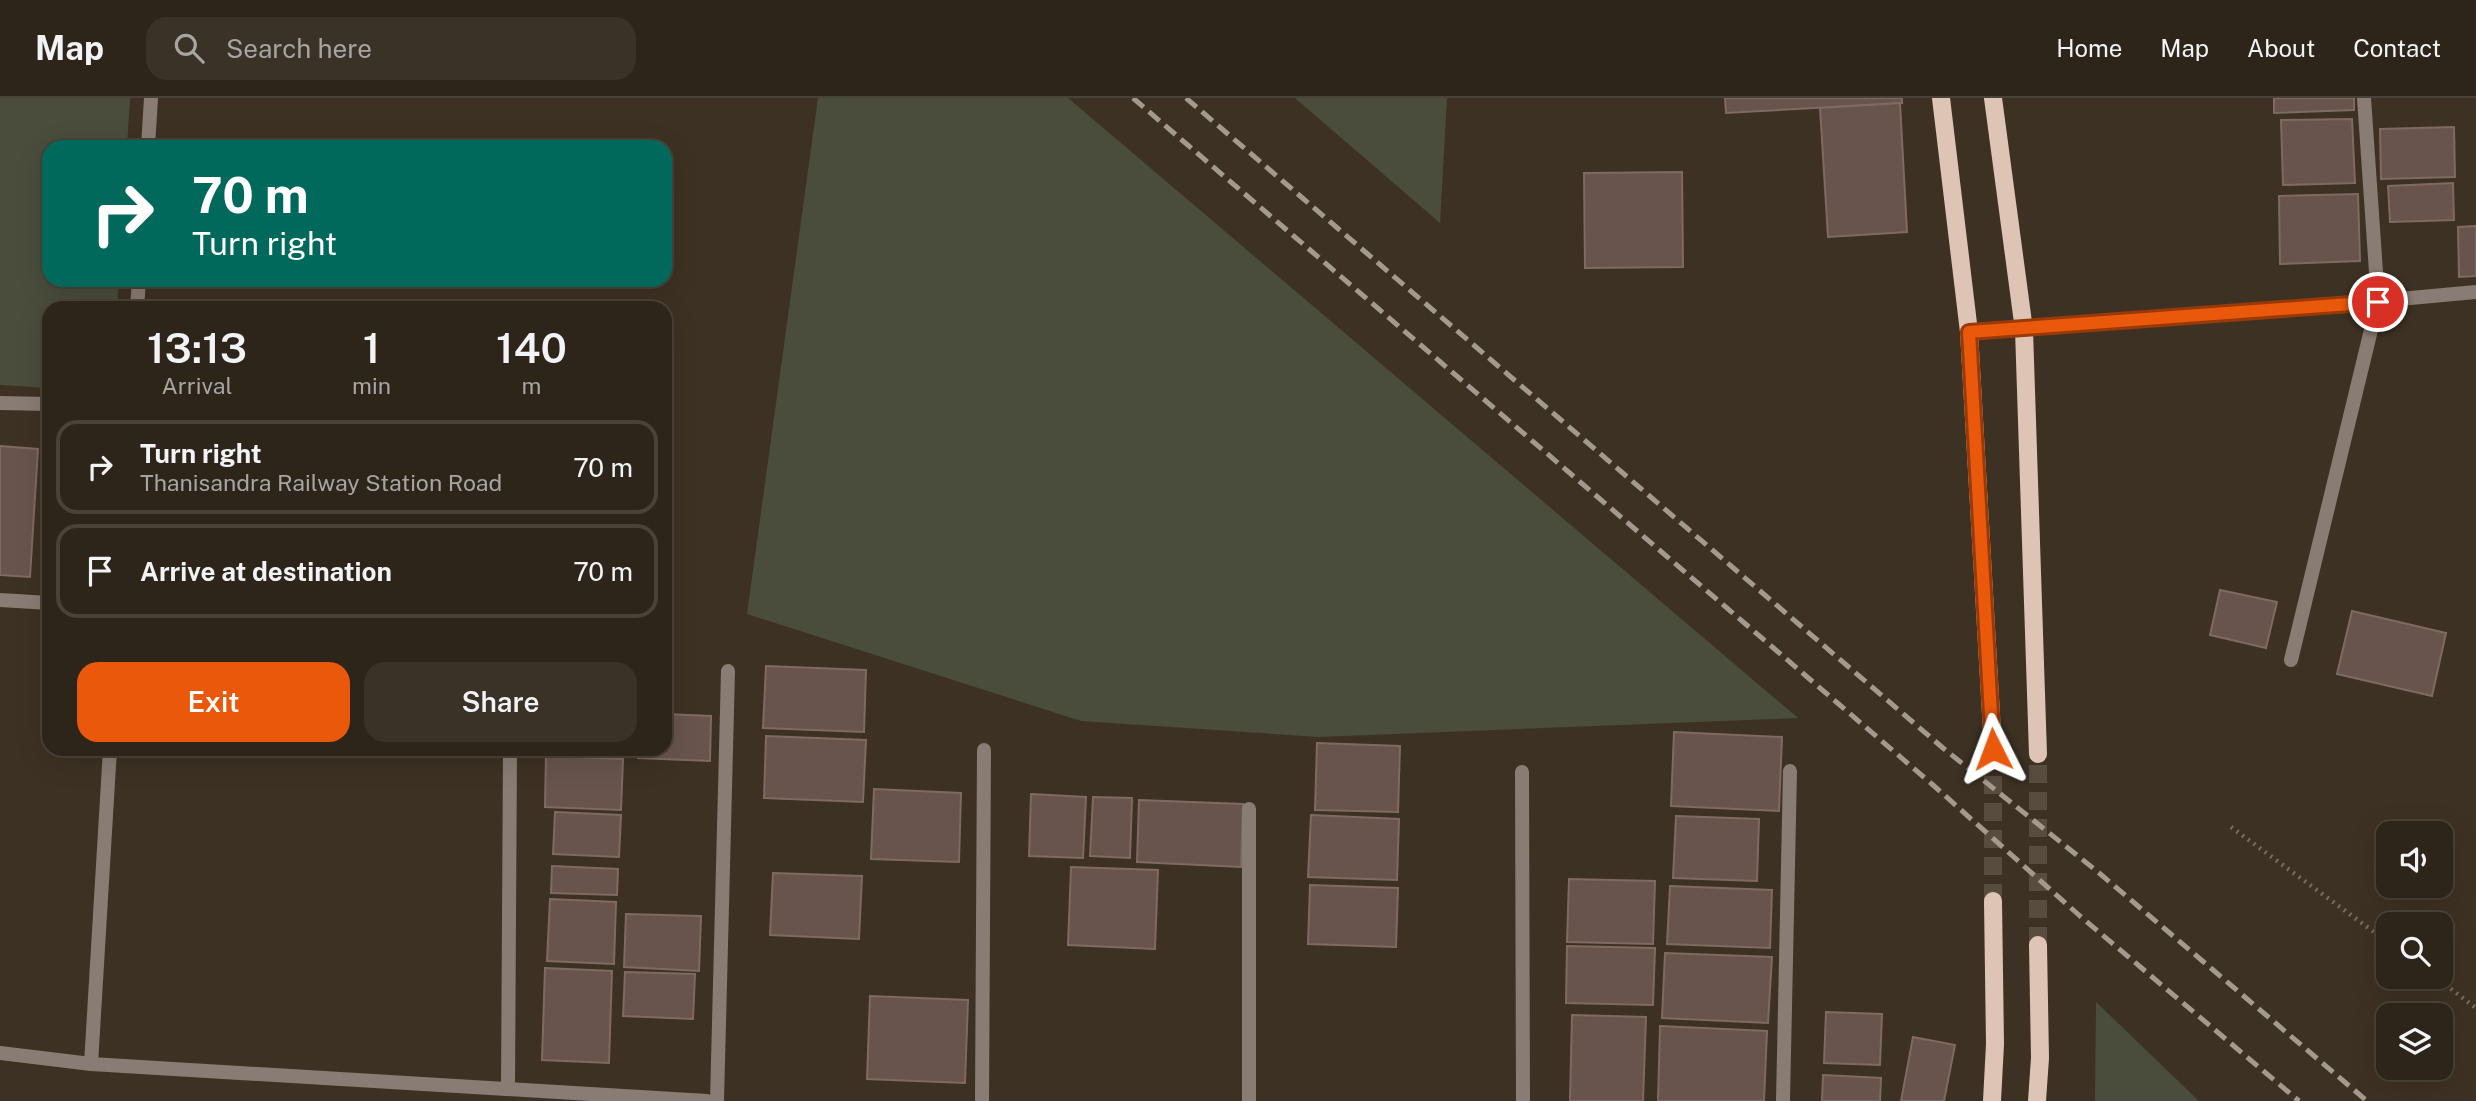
<!DOCTYPE html>
<html lang="en">
<head>
<meta charset="utf-8">
<style>
	:root { --surface:#2e251a; --page:#3a3127; --text:#f1f3f6; --muted:#a7a5a2; --line:#494239; --accent:#ea580c }
	body { margin:0; font-family:"Public Sans",sans-serif; background:var(--page); color:var(--text); height:100vh; display:flex; flex-direction:column; font-size:26px; white-space:nowrap }
	* { box-sizing:border-box; margin:0 }
	p { font-size:23px; color:var(--muted) }
	.icon { flex:none; width:38px; height:38px; fill:none; stroke:currentColor; stroke-width:2; stroke-linecap:round; stroke-linejoin:round }
	.map { position:relative; flex:1; overflow:hidden }
	.sheet { position:absolute; left:42px; top:203px; width:630px; height:455px; display:flex; flex-direction:column; background:var(--surface); border-radius:21px; box-shadow:0 7px 28px #0002,0 0 0 2px var(--line) }
	.sheet>* { flex:none }
	.guide { position:absolute; left:42px; top:42px; width:630px; height:147px; border-radius:21px; box-shadow:0 7px 28px #0002,0 0 0 2px var(--line); background:#00695c; color:#fff; overflow:hidden }
	.buttons { position:absolute; left:2376px; top:723px; display:grid; gap:14px }
	.buttons a { display:grid; place-items:center; width:77px; height:77px; border-radius:14px; background:var(--surface); box-shadow:0 7px 28px #0002,0 0 0 2px var(--line); font-size:35px }
	.pin { position:absolute; display:grid; place-items:center; width:60px; height:60px; color:#fff; margin:-30px; border:4px solid #fff; border-radius:50%; box-shadow:0 2px 7px #0007 }
	.me { position:absolute; width:77px; margin:-38px; rotate:357deg; stroke-linejoin:round; filter:drop-shadow(0 0 5px #0008) }
	.turn { display:flex; align-items:center; gap:24px; height:147px; padding:0 35px; font-size:32px }
	.turn .icon { width:91px; height:91px; stroke-width:2.5 }
	.turn b { display:block; font-size:49px; line-height:60px }
	.eta { display:flex; justify-content:space-evenly; align-items:center; height:119px; text-align:center }
	.eta b { font-size:42px; font-weight:600; line-height:49px }
	.action { display:flex; gap:14px; margin-top:auto; padding:14px 35px }
	.action a { flex:1; height:80px; border-radius:21px; background:var(--accent); color:#fff; font-size:28px; font-weight:600; line-height:80px; text-align:center }
	.action a+a { background:var(--page); color:var(--text) }
	ul { padding:0; list-style:none }
	li { display:flex; align-items:center; gap:21px; height:94px; margin:0 14px 10px; padding:0 21px; border:4px solid var(--line); border-radius:21px }
	li div { flex:1 }
	li b { display:block; font-size:26px }
	li em { font-style:normal }
	header { display:flex; align-items:center; gap:42px; box-sizing:border-box; height:98px; padding:0 35px; background:var(--surface); border-bottom:2px solid var(--line) }
	header strong { font-size:33px }
	nav { display:flex; gap:38px; margin-inline-start:auto; font-size:24px }
	.search { width:490px; height:63px; background:var(--page); display:flex; align-items:center; gap:18px; box-sizing:border-box; padding:0 24px; border-radius:21px; color:var(--muted); font-size:26px }
	.map>svg:first-child { display:block }
	.green { fill:#4a4d3c }
	.building { fill:#68544d; stroke:#7f6a62; stroke-width:2 }
	.lines { fill:none; stroke-linecap:round; stroke-linejoin:round }
	.primary-tunnel { stroke:#584c3f; stroke-width:18; stroke-dasharray:18 9; stroke-linecap:butt }
	.path { stroke:#776d61; stroke-width:4.5; stroke-dasharray:2 5; stroke-linecap:butt }
	.service { stroke:#897c74; stroke-width:14 }
	.minor { stroke:#897c74; stroke-width:14 }
	.tertiary { stroke:#897c74; stroke-width:14 }
	.primary { stroke:#dec4b4; stroke-width:18 }
	.rail { stroke:#a39a8f; stroke-width:5; stroke-dasharray:14 7; stroke-linecap:butt }
	.route-casing { stroke:#983908; stroke-width:18 }
	.route { stroke:#ea580c; stroke-width:12 }
</style>
</head>
<body>
<header>
<strong>Map</strong>
<div class="search"><svg class="icon" aria-label="search" viewBox="0 0 24 24"><circle cx="10" cy="10" r="6"/><path d="M15 15l6 6"/></svg>Search here</div>
<nav><a>Home</a><a>Map</a><a>About</a><a>Contact</a></nav>
</header>
<div class="map">
<svg width="2476" height="1003" viewBox="0 0 2476 1003">
	<rect width="100%" height="100%" fill="#3d3123"/>
	<!-- green -->
	<g class="green">
		<polygon points="0,0 130,0 127,49 49,49 49,182 119,182 117,210 49,210 49,290 0,287"/>
		<polygon points="818,0 1068,0 1798,620 1319,639 1081,623 747,516"/>
		<polygon points="1295,0 1447,0 1440,125"/>
		<polygon points="2096,904 2199,1003 2095,1003"/>
	</g>
	<!-- building -->
	<g class="building">
		<polygon points="1725,0 1902,0 1902,5 1726,15"/>
		<polygon points="2274,0 2354,0 2354,12 2274,15"/>
		<polygon points="1900,5 1907,134 1828,139 1820,10"/>
		<polygon points="2352,21 2355,85 2283,87 2281,22"/>
		<polygon points="2454,29 2455,79 2381,81 2380,31"/>
		<polygon points="1682,74 1683,169 1585,170 1584,75"/>
		<polygon points="2453,85 2454,122 2390,124 2388,88"/>
		<polygon points="2358,96 2360,163 2280,166 2279,98"/>
		<polygon points="2476,128 2476,178 2459,179 2458,129"/>
		<polygon points="0,348 38,351 30,479 0,477"/>
		<polygon points="2220,492 2277,504 2266,550 2210,537"/>
		<polygon points="2352,513 2446,535 2432,598 2337,576"/>
		<polygon points="766,568 866,572 864,634 763,630"/>
		<polygon points="665,616 711,618 710,663 638,660 639,651 665,651"/>
		<polygon points="1674,634 1782,639 1779,713 1671,708"/>
		<polygon points="766,638 866,642 863,704 764,700"/>
		<polygon points="1317,645 1400,648 1398,714 1315,712"/>
		<polygon points="546,658 623,661 621,712 545,709"/>
		<polygon points="874,691 961,695 959,764 871,761"/>
		<polygon points="1031,696 1086,699 1083,760 1029,758"/>
		<polygon points="1093,699 1132,700 1130,760 1090,758"/>
		<polygon points="1139,702 1243,706 1241,769 1137,764"/>
		<polygon points="555,714 621,717 619,759 553,756"/>
		<polygon points="1311,717 1399,721 1397,782 1308,779"/>
		<polygon points="1676,718 1759,721 1757,783 1673,780"/>
		<polygon points="552,768 618,771 617,797 551,795"/>
		<polygon points="1071,769 1158,772 1155,851 1068,847"/>
		<polygon points="773,775 862,778 859,841 770,837"/>
		<polygon points="1569,781 1655,783 1653,846 1567,844"/>
		<polygon points="1310,787 1398,790 1396,849 1308,846"/>
		<polygon points="1670,788 1772,792 1770,850 1667,846"/>
		<polygon points="550,801 616,804 614,866 547,863"/>
		<polygon points="626,816 701,818 699,873 624,869"/>
		<polygon points="1567,848 1655,850 1653,907 1566,905"/>
		<polygon points="1665,855 1772,859 1768,925 1662,920"/>
		<polygon points="545,870 612,873 609,965 542,962"/>
		<polygon points="625,874 695,876 693,921 623,918"/>
		<polygon points="870,898 968,902 965,985 867,981"/>
		<polygon points="1826,914 1882,916 1880,967 1824,965"/>
		<polygon points="1572,917 1646,919 1643,1003 1570,1003"/>
		<polygon points="1660,928 1767,933 1764,1003 1658,1003"/>
		<polygon points="1913,939 1955,947 1944,1003 1901,1003"/>
		<polygon points="1823,977 1881,980 1880,1003 1822,1003"/>
	</g>
	<g class="lines">
		<!-- primary-tunnel -->
		<g class="primary-tunnel">
			<polyline points="1993,651 1993,803"/>
			<polyline points="2038,847 2038,656"/>
		</g>
		<!-- path -->
		<g class="path">
			<polyline points="2231,729 2389,845"/>
			<polyline points="2434,878 2476,910"/>
		</g>
		<!-- service -->
		<g class="service">
			<polyline points="0,305 49,306"/>
			<polyline points="0,502 49,505"/>
		</g>
		<!-- minor -->
		<g class="minor">
			<polyline points="148,49 151,0"/>
			<polyline points="137,210 139,182"/>
			<polyline points="2291,562 2378,203 2364,0"/>
			<polyline points="1522,674 1523,1003"/>
			<polyline points="1249,711 1249,1003"/>
			<polyline points="0,955 91,966 707,1003"/>
			<polyline points="91,966 110,651"/>
			<polyline points="508,991 510,651"/>
			<polyline points="717,1003 728,573"/>
			<polyline points="982,1003 984,652"/>
			<polyline points="1783,1003 1790,673"/>
		</g>
		<!-- tertiary -->
		<polyline class="tertiary" points="1969,234 2378,203 2476,194"/>
		<!-- primary -->
		<g class="primary">
			<polyline points="1941,0 1969,234 1993,651"/>
			<polyline points="1993,0 2024,232 2038,656"/>
			<polyline points="1992,1003 1995,946 1993,803"/>
			<polyline points="2037,1003 2040,960 2038,847"/>
		</g>
		<!-- rail -->
		<g class="rail">
			<polyline points="1133,0 1933,687 2080,818 2299,1003"/>
			<polyline points="1186,0 1943,650 2098,774 2367,1003"/>
		</g>
	</g>
	<g class="lines">
		<defs>
			<polyline id="route" points="1993,651 1969,234 2378,204"/>
		</defs>
		<!-- route casing -->
		<use href="#route" class="route-casing"/>
		<!-- route -->
		<use href="#route" class="route"/>
	</g>
</svg>
<div class="buttons">
<a><svg class="icon" aria-label="sound" viewBox="0 0 24 24"><path d="M4 9h4l5-4v14l-5-4H4zM17 9q2 3 0 6"/></svg></a>
<a><svg class="icon" aria-label="search" viewBox="0 0 24 24"><circle cx="10" cy="10" r="6"/><path d="M15 15l6 6"/></svg></a>
<a><svg class="icon" aria-label="layers" viewBox="0 0 24 24"><path d="M12 4l9 5-9 5-9-5zM3 14l9 5 9-5"/></svg></a>
</div>
<div class="pin" style="left:2378px;top:204px;background:#d93025"><svg class="icon" aria-label="arrive" viewBox="0 0 24 24"><path d="M6 21V4h12l-3 4 3 4H6"/></svg></div>
<svg class="me" style="left:1993px;top:651px" viewBox="-20 -20 40 40"><path d="M0-17L14 15 0 8-14 15z" fill="#ea580c" stroke="#fff" stroke-width="4"/></svg>
<div class="guide">
<div class="turn"><svg class="icon" aria-label="right" viewBox="0 0 24 24"><path d="M7 20v-9h11M14 6l5 5-5 5"/></svg><div><b>70 m</b>Turn right</div></div>
</div>
<section class="sheet">
<div class="eta">
<div><b>13:13</b><p>Arrival</p></div>
<div><b>1</b><p>min</p></div>
<div><b>140</b><p>m</p></div>
</div>
<ul>
<li><svg class="icon" aria-label="right" viewBox="0 0 24 24"><path d="M7 20v-9h11M14 6l5 5-5 5"/></svg><div><b>Turn right</b><p>Thanisandra Railway Station Road</p></div><em>70 m</em></li>
<li><svg class="icon" aria-label="arrive" viewBox="0 0 24 24"><path d="M6 21V4h12l-3 4 3 4H6"/></svg><div><b>Arrive at destination</b></div><em>70 m</em></li>
</ul>
<div class="action"><a>Exit</a><a>Share</a></div>
</section>
</div>
</body>
</html>
